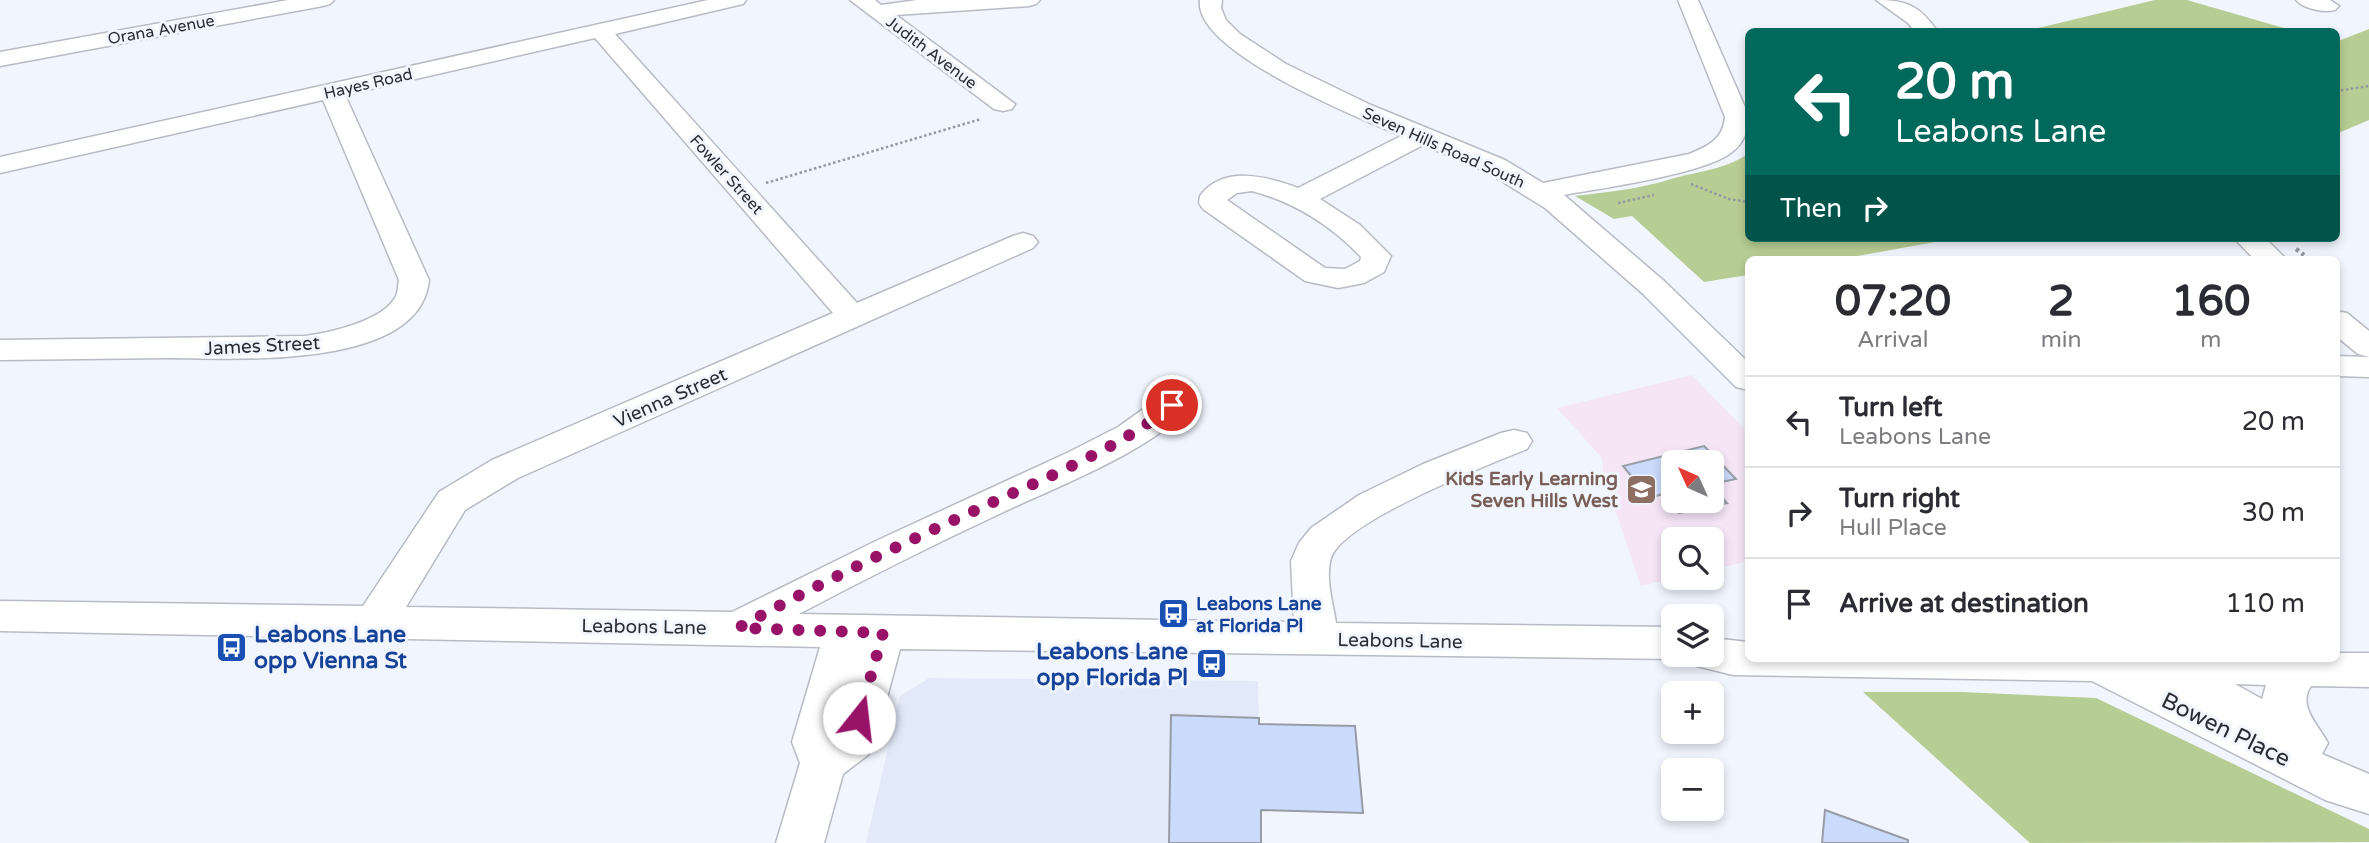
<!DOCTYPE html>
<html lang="en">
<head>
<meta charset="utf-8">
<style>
	:root { --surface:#fff; --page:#f7f7f7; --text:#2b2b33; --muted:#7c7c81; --line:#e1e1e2 }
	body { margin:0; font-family:"Varela Round",sans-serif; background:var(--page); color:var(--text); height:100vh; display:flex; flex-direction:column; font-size:26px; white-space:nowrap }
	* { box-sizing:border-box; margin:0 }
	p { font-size:23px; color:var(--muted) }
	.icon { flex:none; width:38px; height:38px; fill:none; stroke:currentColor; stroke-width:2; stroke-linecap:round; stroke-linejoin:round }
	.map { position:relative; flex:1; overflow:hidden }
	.panel { position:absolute; left:1745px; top:256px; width:595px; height:406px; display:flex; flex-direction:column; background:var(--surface); border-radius:10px; box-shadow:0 4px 10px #0003 }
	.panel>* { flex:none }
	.top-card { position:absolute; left:1745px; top:28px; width:595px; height:214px; border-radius:10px; box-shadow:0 4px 10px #0003; background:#00695c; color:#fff; overflow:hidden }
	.needle { width:46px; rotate:315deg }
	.controls { position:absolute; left:1661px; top:450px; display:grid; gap:14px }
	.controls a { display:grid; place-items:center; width:63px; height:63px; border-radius:10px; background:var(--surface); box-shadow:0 4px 10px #0003; font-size:35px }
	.pin { position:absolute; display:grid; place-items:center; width:60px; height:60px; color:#fff; margin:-30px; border:4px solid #fff; border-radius:50%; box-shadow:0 2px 7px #0007 }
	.me { position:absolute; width:77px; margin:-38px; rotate:16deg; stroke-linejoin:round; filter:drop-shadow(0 0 5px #0008) }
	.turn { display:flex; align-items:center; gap:24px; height:147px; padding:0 35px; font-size:32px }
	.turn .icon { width:91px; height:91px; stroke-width:2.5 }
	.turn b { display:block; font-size:49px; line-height:60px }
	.then { display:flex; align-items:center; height:66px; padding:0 35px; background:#0003; gap:14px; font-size:26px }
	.eta { display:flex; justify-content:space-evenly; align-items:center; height:119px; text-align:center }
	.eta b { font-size:42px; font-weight:800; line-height:49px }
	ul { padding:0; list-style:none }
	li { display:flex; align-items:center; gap:21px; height:91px; padding:0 35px; border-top:2px solid var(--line) }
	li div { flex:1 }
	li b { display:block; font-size:26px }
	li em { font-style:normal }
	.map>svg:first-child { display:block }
	.built { fill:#e2eaf9 }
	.education { fill:#f5e5f7; fill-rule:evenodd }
	.green { fill:#b6cd93 }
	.building { fill:#cbdbfd; stroke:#989ca4; stroke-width:2 }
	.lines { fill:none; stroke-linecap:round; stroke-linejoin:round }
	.minor-casing { stroke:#b7bbc3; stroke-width:3 }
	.path-far1 { stroke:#95989e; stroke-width:2.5; stroke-dasharray:2.5 2.5; stroke-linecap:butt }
	.path { stroke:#95989e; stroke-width:4.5; stroke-dasharray:3.5 3.5; stroke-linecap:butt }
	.minor { fill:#fff; fill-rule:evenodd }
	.route { stroke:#981367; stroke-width:12; stroke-dasharray:0 21.6 }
	.labels { text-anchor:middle; stroke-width:6; stroke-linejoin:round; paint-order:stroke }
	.far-street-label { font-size:16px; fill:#2b2c30; stroke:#f1f5fe }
	.street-label { font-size:19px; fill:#2b2c30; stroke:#f1f5fe }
	.education-label { font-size:19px; font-weight:bold; fill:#785e54; stroke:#f1f5fe; text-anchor:end }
	.transit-label { font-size:19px; font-weight:bold; fill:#164399; stroke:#f1f5fe; text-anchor:start }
	.near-transit-label { font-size:23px; font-weight:bold; fill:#164399; stroke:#f1f5fe; text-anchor:start }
	.near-street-label { font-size:23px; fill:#2b2c30; stroke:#f1f5fe }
</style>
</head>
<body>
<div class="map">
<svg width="2369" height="843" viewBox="0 0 2369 843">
	<rect width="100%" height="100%" fill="#f1f5fe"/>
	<!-- built -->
	<polygon class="built" points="929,678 1258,681 1261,843 866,843 900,696"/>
	<!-- education -->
	<path class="education" d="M 1692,375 L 1748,433 L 1748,561 L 1712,570 L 1712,539 L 1673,539 L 1673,578 L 1677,578 L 1641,586 L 1604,477 L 1602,458 L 1557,408 ZM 1673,462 L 1712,462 L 1712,500 L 1673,500 Z"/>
	<!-- green -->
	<g class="green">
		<polygon points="2155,0 2187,0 2294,31 2026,31"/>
		<polygon points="2369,29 2369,120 2336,134 2336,42"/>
		<path d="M 1748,154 L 1748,238 L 1957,238 L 1841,259 L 1748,259 L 1748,275 L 1704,282 L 1632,216 L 1614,219 L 1575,196 C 1608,192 1640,189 1671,179 C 1699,171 1724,170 1748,154 Z"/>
		<polygon points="1863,692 1962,692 2096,698 2369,829 2369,842 2030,843"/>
	</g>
	<!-- building -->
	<g class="building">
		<polygon points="1704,446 1736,479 1712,484 1712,462 1673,462 1673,500 1712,500 1712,486 1727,503 1679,513 1663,494 1649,498 1623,466"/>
		<polygon points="1171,715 1259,718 1259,724 1355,726 1363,813 1261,810 1261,843 1169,843"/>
		<polygon points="1825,810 1908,840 1908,843 1822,843"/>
	</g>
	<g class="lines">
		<defs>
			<g id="minor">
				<polygon points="288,0 334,0 330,4 323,6 0,66 0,52"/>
				<path d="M 708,0 L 746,0 L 743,4 L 615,34 L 857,303 L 1013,236 L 1023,233 L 1033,236 L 1038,242 L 1033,248 L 518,478 L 465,510 L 406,607 L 732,612 L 878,540 L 1069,452 L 1118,427 L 1160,397 L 1172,394 L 1184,397 L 1189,405 C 1161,448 1044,492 995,516 C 929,547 863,580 799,614 L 1294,622 L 1291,561 L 1299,543 L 1311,528 L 1359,495 L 1423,464 L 1501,433 L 1514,430 L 1527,433 L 1532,441 L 1527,449 C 1489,464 1342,522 1331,558 C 1325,578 1333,603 1336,623 L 1673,627 L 1673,654 L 1688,654 L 1673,659 L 900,649 L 875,742 L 868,755 L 843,774 L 824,843 L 776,843 L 800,763 L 792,742 L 820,647 L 0,631 L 0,601 L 363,606 L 439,492 L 492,460 L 833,313 L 595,38 L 345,95 L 429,280 C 420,372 230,358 165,358 C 110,359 55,359 0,360 L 0,340 L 305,336 C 329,333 384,321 396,296 C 398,292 398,285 399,280 L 323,100 L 0,173 L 0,157 Z"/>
				<polygon points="850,0 875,0 881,5 917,0 1040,0 1036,4 1029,6 896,15 1015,104 1012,109 1003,111 994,109"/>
				<path d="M 1200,0 L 1222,0 L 1221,8 L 1226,20 L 1240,34 L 1286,64 L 1371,105 L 1505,160 L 1543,183 L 1689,154 C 1709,146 1723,139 1725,117 L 1678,0 L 1698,0 L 1748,114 C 1748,130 1745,142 1732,152 C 1705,174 1602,188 1564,195 L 1664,281 L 1748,362 L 1748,390 L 1736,387 L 1642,293 L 1545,208 L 1487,172 L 1423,145 L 1320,199 L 1360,225 L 1391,256 L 1384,272 L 1364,283 L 1338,288 L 1305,281 L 1203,209 L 1199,203 L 1200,196 C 1223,164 1268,177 1298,188 L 1401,136 C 1360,118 1193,52 1200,0 ZM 1252,191 C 1294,202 1332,226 1361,257 L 1360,261 L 1345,269 L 1325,268 L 1227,200 L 1237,193 Z"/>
				<path d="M 1876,0 C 1907,0 1920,6 1938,32 L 1915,32 L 1908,23 Z"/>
				<path d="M 2296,0 L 2330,0 L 2339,6 L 2335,10 C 2324,13 2304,9 2296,0 Z"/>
				<polygon points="2234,238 2265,238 2286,259 2254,259"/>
				<polygon points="2336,311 2347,313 2369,331 2369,357 2358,354 2336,336"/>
				<polygon points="2336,356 2369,357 2369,377 2336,376"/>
				<path d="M 1712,638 L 1748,642 L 1748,658 L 2336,658 L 2336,653 L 2369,653 L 2369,687 L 2311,686 C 2297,706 2319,726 2328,743 L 2322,754 L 2369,774 L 2369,814 L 2325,800 L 2092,681 L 1733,675 L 1697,666 L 1691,654 L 1712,654 ZM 2235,684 L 2266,685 L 2262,699 Z"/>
			</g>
		</defs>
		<!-- minor casing -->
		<use href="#minor" class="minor-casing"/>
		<!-- path-far1 -->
		<g class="path-far1">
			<polyline points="2336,91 2369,86"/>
			<polyline points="766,183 981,119"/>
			<polyline points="1691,184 1729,199 1748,202"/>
			<polyline points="1618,203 1654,195"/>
		</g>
		<!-- path -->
		<polyline class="path" points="2296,249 2304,255"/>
		<!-- minor -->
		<use href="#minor" class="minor"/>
	</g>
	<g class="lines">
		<!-- route -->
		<path class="route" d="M 859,718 L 883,633 L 738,628 C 816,585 895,547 976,510 C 1036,482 1123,447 1172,405"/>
	</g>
	<!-- icons -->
	<defs>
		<symbol id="school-square" viewBox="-11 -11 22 22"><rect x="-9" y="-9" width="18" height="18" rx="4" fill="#8d6e63" stroke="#f1f5fe"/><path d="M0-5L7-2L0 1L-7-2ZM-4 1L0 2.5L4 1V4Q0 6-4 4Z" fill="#fff"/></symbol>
		<symbol id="bus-square" viewBox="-11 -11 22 22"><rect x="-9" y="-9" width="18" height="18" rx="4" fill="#1a4fb4" stroke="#f1f5fe"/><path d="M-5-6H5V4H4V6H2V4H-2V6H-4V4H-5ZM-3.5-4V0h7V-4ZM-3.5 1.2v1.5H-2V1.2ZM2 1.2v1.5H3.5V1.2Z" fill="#fff"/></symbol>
	</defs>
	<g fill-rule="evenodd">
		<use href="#school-square" x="1624" y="472" width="35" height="35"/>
		<use href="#bus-square" x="1156" y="596" width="35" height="35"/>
		<use href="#bus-square" x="214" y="630" width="35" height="35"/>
		<use href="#bus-square" x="1194" y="646" width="35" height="35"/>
	</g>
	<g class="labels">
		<!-- far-street labels -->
		<g class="far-street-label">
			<text transform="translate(161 29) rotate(-10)" y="6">Orana Avenue</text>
			<text transform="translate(932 52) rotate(37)" y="6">Judith Avenue</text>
			<text transform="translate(368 83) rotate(-13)" y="6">Hayes Road</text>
			<text transform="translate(1444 147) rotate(24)" y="6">Seven Hills Road South</text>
			<text transform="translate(727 174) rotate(48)" y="6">Fowler Street</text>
		</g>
		<!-- street labels -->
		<g class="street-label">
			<text transform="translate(262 345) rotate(-3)" y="7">James Street</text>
			<text transform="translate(670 397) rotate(-24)" y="7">Vienna Street</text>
			<text transform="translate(644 626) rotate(1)" y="7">Leabons Lane</text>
			<text transform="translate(1400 640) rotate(1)" y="7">Leabons Lane</text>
		</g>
		<!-- education labels -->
		<g class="education-label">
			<text x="1618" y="485">Kids Early Learning<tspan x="1618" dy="22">Seven Hills West</tspan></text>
		</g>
		<!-- transit labels -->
		<g class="transit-label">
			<text x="1196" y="610">Leabons Lane<tspan x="1196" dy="22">at Florida Pl</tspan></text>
		</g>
		<!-- near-transit labels -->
		<g class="near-transit-label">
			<text x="254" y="642">Leabons Lane<tspan x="254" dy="26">opp Vienna St</tspan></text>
			<text x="1188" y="659" text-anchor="end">Leabons Lane<tspan x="1188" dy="26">opp Florida Pl</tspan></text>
		</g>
		<!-- near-street labels -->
		<g class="near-street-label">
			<text transform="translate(2226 729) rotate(26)" y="8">Bowen Place</text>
		</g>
	</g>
</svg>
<div class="controls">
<a><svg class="needle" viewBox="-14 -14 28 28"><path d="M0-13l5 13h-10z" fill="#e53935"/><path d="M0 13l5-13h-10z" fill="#7c7c81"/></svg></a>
<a><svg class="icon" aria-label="search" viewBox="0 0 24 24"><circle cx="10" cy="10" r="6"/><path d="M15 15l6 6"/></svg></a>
<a><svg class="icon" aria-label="layers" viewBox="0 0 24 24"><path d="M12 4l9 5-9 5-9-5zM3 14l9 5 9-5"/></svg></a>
<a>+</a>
<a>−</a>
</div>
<div class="pin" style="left:1172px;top:405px;background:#d93025"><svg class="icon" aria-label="arrive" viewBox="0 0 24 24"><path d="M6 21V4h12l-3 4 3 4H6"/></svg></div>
<svg class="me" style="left:859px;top:718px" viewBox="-20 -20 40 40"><circle r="19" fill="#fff"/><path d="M0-13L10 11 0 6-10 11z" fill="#981367"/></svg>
<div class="top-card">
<div class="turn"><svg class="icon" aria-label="left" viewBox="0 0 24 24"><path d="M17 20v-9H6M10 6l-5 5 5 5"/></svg><div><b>20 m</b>Leabons Lane</div></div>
<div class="then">Then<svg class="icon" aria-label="right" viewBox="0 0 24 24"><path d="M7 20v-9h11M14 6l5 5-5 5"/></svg></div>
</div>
<section class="panel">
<div class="eta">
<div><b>07:20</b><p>Arrival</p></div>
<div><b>2</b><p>min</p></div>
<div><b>160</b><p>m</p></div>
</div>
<ul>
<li><svg class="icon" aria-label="left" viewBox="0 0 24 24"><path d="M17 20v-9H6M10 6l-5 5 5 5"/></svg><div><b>Turn left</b><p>Leabons Lane</p></div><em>20 m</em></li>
<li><svg class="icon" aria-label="right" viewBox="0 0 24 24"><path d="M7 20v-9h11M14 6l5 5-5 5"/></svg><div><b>Turn right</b><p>Hull Place</p></div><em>30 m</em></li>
<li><svg class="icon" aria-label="arrive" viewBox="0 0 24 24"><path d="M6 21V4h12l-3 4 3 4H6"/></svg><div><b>Arrive at destination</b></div><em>110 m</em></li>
</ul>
</section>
</div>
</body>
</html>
